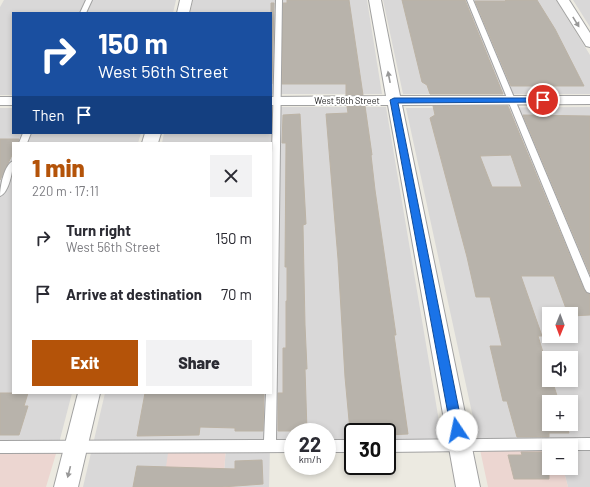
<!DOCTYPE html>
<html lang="en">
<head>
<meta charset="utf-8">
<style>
	:root { --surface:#fff; --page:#f2f2f3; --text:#2b2b33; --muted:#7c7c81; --accent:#b45309 }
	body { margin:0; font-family:Barlow,sans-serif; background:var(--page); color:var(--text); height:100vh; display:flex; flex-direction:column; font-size:15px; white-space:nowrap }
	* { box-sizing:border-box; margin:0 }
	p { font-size:13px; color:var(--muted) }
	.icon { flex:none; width:22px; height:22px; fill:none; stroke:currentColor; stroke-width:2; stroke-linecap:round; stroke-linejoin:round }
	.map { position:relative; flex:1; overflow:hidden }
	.sheet { position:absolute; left:12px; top:142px; width:260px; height:252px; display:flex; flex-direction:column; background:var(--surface); border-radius:0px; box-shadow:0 2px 6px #0003 }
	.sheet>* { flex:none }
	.hud { position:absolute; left:12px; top:12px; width:260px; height:122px; border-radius:0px; box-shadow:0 2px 6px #0003; background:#1a4fa0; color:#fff; overflow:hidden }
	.needle { width:26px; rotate:181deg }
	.controls { position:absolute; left:542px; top:307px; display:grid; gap:8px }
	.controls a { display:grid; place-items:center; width:36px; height:36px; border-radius:0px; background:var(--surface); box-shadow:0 2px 6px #0003; font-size:20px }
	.speed { position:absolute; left:284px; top:423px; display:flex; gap:8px; font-size:20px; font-weight:700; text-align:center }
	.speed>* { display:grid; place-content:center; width:52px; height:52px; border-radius:50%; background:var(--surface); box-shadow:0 2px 6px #0003; line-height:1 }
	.speed small { font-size:10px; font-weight:400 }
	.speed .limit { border:2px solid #111; border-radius:6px; background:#fff; color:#111 }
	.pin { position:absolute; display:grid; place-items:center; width:34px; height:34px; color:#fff; margin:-17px; border:2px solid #fff; border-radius:50%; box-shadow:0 1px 4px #0007 }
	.me { position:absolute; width:44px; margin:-22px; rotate:349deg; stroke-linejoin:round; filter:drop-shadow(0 0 3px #0008) }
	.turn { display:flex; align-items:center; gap:14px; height:84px; padding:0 20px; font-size:18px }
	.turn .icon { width:52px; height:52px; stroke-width:2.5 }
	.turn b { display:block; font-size:28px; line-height:34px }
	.then { display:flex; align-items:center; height:38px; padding:0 20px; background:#0003; gap:8px; font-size:15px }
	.round { display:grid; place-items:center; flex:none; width:42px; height:42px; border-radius:0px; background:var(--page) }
	.overview { display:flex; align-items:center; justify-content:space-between; height:68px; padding:0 20px }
	h1 { font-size:24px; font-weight:800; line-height:30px; color:var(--accent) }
	.action { display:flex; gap:8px; margin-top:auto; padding:8px 20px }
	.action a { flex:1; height:46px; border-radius:0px; background:var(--accent); color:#fff; font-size:16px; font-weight:800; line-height:46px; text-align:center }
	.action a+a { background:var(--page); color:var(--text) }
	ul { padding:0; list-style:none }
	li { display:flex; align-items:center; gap:12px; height:56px; padding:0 20px }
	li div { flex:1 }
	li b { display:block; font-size:15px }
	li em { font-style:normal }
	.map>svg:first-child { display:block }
	.residential { fill:#d9d8d8; fill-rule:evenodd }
	.commercial { fill:#ecd6d1 }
	.building { fill:#b8b3ab; stroke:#bcb3a5; fill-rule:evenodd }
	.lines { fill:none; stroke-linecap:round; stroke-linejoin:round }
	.service-casing { stroke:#a2a2a2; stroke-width:2 }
	.minor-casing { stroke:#a2a2a2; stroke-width:2 }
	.service { fill:#fff; fill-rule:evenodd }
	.minor { fill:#fff; fill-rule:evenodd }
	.oneway { fill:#989898 }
	.route { fill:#1a73e8; stroke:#114b97 }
	.labels { text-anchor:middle; stroke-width:4; stroke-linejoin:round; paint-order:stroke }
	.far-street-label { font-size:9px; fill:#1b1b1b; stroke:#fff }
</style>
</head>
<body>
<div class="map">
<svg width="590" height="487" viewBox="0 0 590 487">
	<rect width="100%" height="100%" fill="#eceae1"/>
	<!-- residential -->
	<g class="residential">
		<polygon points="4,0 176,0 173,13 13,13 13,95 0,95 0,7"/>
		<polygon points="193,0 367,0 382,94 271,94 271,13 190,13"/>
		<polygon points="383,0 556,0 590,55 590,94 403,94"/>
		<polygon points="573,0 590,0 590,27"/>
		<polygon points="271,107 386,107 443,445 387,446 387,432 353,432 353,446 327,446 327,432 293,432 293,446 270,446 269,487 223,487 226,446 163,487 83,487 105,393 271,393 271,143 162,143 164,133 271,133"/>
		<path d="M 590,107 L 590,487 L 568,487 L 563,468 L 571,468 L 571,446 L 479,445 L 406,108 ZM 549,314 L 571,314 L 571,336 L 549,336 ZM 549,358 L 571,358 L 571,380 L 549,380 ZM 549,402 L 571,402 L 571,424 L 549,424 Z"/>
		<polygon points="0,108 13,108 13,133 141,133 138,143 13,143 13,393 72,393 58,447 0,447"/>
	</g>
	<!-- commercial -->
	<g class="commercial">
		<polygon points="479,445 549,446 549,468 563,468 568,487 488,487"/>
		<polygon points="169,446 226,446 223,487 163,487"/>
		<polygon points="0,447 58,447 46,487 0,487"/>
	</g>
	<!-- building -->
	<g class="building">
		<polygon points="287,0 349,0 363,95 346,95 346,84 282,84 283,3 287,3"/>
		<polygon points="402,0 465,0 503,94 430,94 427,85 422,82"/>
		<polygon points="505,0 537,0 555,29 584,86 511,86 475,1 506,1"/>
		<polygon points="271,3 274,3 272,84 271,84"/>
		<polygon points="347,106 365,106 372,155 371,155 375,190 396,335 394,335 408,434 387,435 387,432 350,431 345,377 338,259 326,114 348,113"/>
		<path d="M 433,106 L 508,106 L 584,290 L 587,293 L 590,294 L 590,315 L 571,316 L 571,314 L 568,314 L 554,276 L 521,276 L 542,336 L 538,336 L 549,372 L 549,380 L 552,380 L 559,402 L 549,402 L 549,424 L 566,424 L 569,433 L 549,433 L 549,437 L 517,437 L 507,401 L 503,401 L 490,346 L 502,346 L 490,297 L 476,297 L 467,257 L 430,118 L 435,115 ZM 511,155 L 522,187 L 492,187 L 480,156 Z"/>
		<polygon points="300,114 306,224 303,225 305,325 307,369 305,369 307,431 278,431 278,393 283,393 283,348 286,348 286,301 287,301 287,267 285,267 286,143 282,143 283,115"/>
		<polygon points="523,115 590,116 590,274"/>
		<polygon points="0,139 19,139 18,143 13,143 13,153 0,180"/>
		<polygon points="0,393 28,393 24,406 28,406 19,435 0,435"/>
		<polygon points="145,393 264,393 263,431 235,431 235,428 200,427 199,435 137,436"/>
		<polygon points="521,452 549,452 549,479 514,479 508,455 522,455"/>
		<polygon points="262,460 263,484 222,487 133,487 137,466 235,469 235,461"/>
	</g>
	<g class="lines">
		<defs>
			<g id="service">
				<polygon points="86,0 92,0 86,13 80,13"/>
				<polygon points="276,0 282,0 276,440 293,440 293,452 0,453 0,441 264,440 266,393 271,393 271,191"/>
				<polygon points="467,0 473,0 590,278 590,293 587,292 585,289"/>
				<polygon points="23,133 31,133 27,143 19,143"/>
				<path d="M 13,161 C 13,170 9,193 0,196 C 0,187 4,165 13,161 Z"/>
				<polygon points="590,438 590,450 571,450 571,446 549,446 549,450 387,452 387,440"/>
				<rect x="327" y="440" width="26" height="12"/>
			</g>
			<g id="minor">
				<polygon points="180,0 192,0 189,13 177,13"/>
				<polygon points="369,0 381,0 400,96 590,96 590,104 402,105 480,487 456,487 388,105 271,105 271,97 386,96"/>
				<polygon points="557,0 569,0 590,33 590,47 586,46"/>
				<rect x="0" y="97" width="13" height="8"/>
				<polygon points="145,133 161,133 158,143 142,143"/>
				<polygon points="78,393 100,393 78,487 54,487"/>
			</g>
		</defs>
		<!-- service casing -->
		<use href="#service" class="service-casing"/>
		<!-- minor casing -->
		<use href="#minor" class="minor-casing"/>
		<!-- service -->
		<use href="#service" class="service"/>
		<!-- minor -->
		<use href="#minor" class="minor"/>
	</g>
	<!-- one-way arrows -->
	<defs><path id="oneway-solid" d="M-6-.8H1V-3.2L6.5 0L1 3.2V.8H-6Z"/></defs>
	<g class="oneway">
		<use href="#oneway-solid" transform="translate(576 22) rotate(58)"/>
		<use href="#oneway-solid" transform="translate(389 77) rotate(-101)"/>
		<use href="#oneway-solid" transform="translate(69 472) rotate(104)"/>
	</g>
	<!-- route -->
	<polygon class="route" points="394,98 543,98 547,100 543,102 398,103 463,430 461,434 457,436 453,434 451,430 390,100"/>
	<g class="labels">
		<!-- far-street labels -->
		<g class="far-street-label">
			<text x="347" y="104">West 56th Street</text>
		</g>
	</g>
</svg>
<div class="controls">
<a><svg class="needle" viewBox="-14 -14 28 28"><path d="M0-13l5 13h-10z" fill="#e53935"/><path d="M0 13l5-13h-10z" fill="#7c7c81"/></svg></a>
<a><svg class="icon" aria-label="sound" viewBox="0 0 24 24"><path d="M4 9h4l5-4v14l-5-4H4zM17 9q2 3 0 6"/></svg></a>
<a>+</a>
<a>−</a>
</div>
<div class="speed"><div>22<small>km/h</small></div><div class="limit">30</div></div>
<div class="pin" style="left:543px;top:100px;background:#d93025"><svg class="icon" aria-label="arrive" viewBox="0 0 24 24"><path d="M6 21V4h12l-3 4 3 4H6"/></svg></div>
<svg class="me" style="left:457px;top:430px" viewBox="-20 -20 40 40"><circle r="19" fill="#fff"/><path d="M0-13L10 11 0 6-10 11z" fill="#1a73e8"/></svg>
<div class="hud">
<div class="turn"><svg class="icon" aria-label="right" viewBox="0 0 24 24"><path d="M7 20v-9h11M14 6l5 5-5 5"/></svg><div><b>150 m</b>West 56th Street</div></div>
<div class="then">Then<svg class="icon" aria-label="arrive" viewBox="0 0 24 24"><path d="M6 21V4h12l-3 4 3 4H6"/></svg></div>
</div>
<section class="sheet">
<div class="overview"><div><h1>1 min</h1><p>220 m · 17:11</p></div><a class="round"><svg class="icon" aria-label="close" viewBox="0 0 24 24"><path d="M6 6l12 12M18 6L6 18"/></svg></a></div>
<ul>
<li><svg class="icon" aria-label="right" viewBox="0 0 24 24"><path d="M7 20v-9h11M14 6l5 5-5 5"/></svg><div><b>Turn right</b><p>West 56th Street</p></div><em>150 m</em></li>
<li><svg class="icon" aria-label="arrive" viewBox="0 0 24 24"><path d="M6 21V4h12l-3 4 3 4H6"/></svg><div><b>Arrive at destination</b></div><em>70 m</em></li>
</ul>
<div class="action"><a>Exit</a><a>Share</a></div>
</section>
</div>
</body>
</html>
